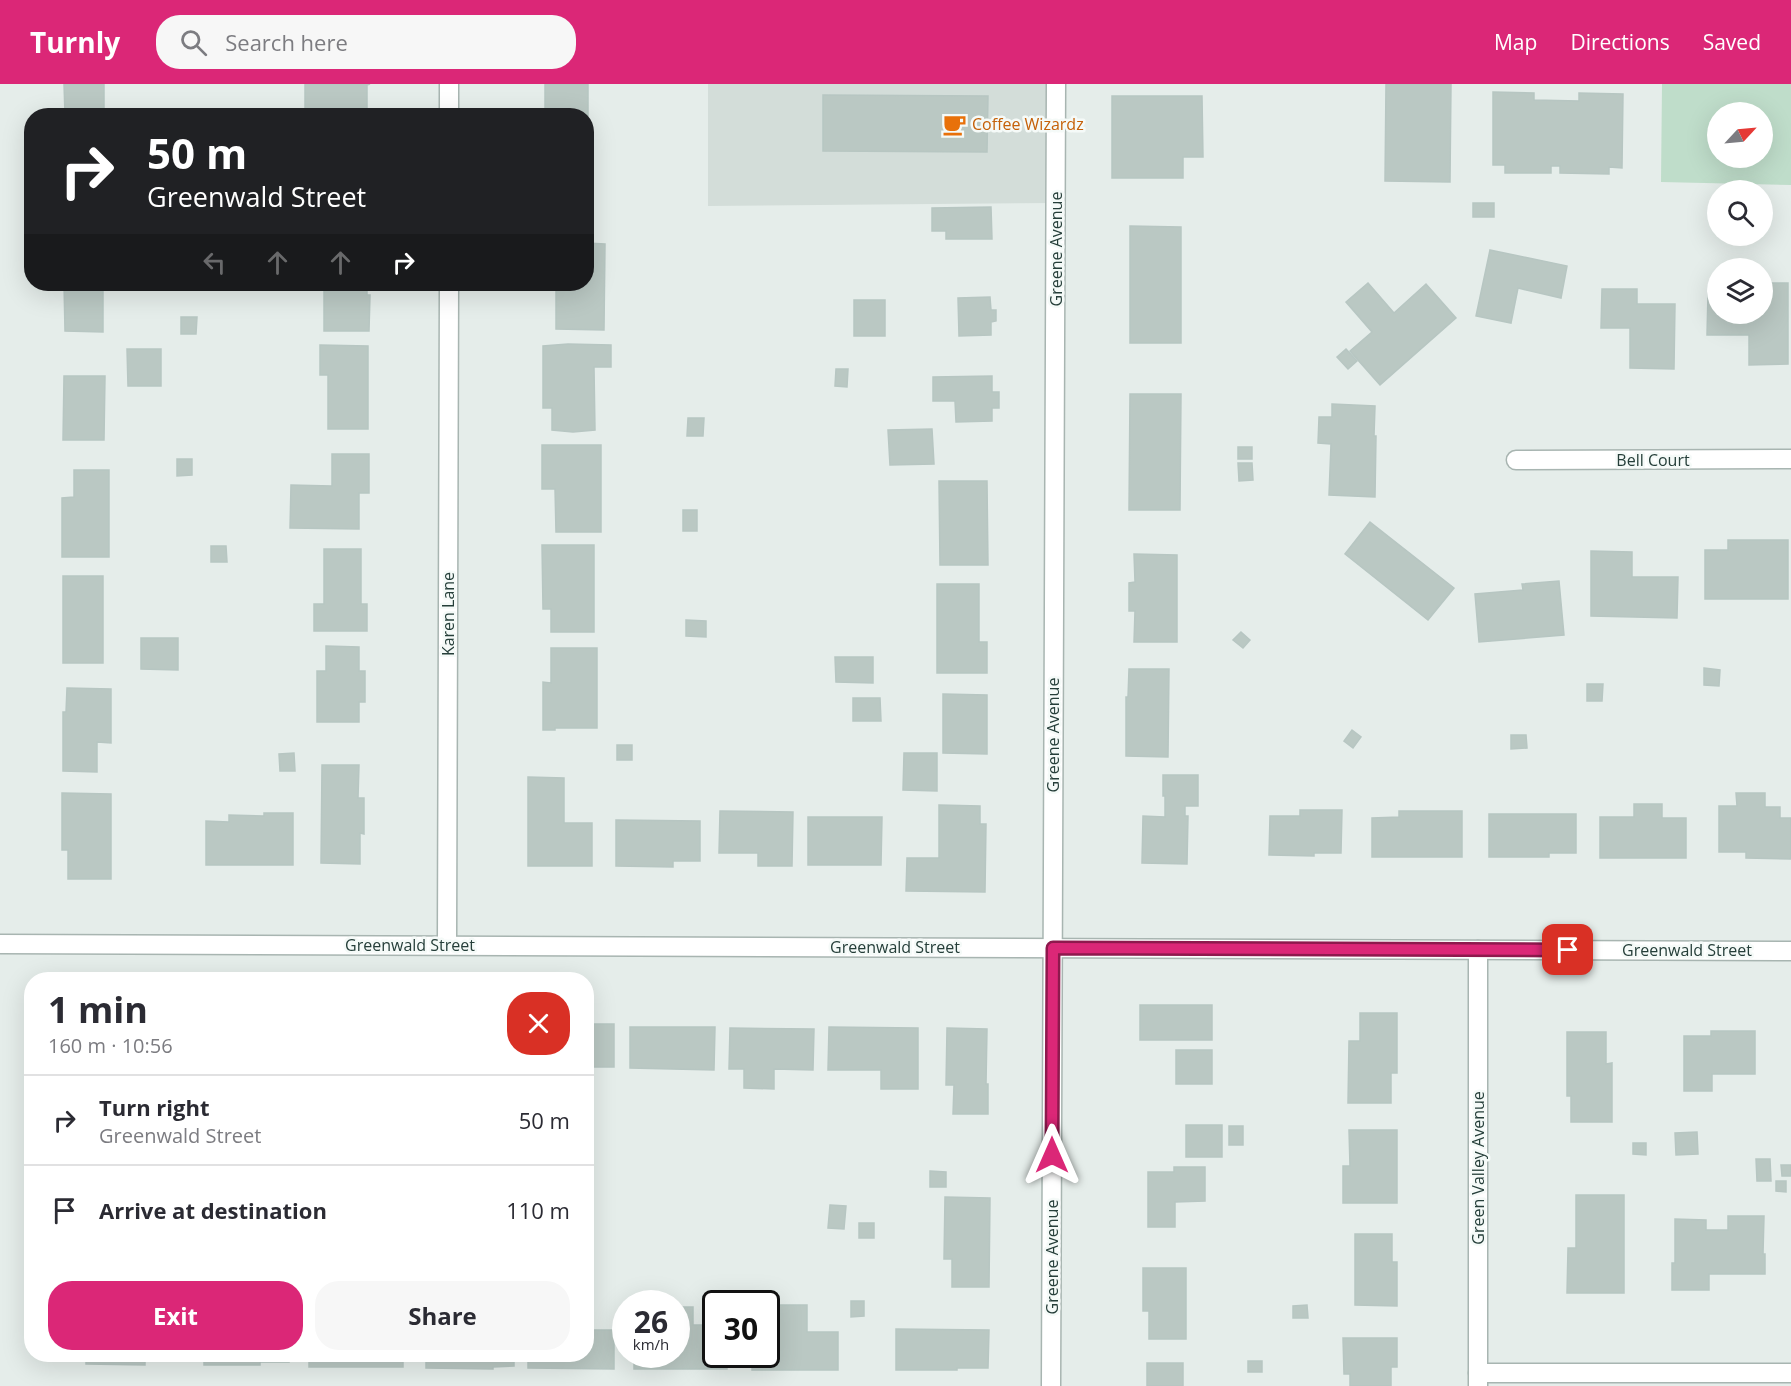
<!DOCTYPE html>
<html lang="en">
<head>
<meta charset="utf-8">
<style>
	:root { --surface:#fff; --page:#f7f7f7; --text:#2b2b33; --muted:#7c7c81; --line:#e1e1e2; --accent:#db2777 }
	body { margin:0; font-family:"Open Sans",sans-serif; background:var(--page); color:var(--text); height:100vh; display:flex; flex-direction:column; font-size:22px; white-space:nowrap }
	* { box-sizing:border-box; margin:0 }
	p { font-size:20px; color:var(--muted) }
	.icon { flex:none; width:33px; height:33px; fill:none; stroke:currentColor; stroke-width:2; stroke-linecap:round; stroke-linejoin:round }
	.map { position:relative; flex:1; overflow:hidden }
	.side { position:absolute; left:24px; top:888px; width:570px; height:390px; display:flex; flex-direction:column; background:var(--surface); border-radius:24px; box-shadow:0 6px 24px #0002 }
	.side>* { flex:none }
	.banner { position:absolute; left:24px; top:24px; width:570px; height:183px; border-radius:24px; box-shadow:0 6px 24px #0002; background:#202124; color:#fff; overflow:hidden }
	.needle { width:39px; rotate:64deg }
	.fabs { position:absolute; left:1707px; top:18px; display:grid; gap:12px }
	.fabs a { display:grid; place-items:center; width:66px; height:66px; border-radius:50%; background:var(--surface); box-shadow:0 6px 24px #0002; font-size:30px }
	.speed { position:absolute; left:612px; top:1206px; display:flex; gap:12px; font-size:30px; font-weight:700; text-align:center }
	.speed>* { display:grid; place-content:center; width:78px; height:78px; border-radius:50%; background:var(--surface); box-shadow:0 6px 24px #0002; line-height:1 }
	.speed small { font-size:15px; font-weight:400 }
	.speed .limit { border:3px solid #111; border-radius:9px; background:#fff; color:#111 }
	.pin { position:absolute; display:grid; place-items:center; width:51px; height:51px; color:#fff; margin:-26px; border-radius:12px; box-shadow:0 3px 9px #0006 }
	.me { position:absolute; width:66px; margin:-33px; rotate:0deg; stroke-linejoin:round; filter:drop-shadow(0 0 4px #0008) }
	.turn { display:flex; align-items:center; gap:21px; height:126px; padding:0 24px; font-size:27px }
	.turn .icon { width:78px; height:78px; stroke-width:2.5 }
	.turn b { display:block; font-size:42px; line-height:51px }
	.lanes { display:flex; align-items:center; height:57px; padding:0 24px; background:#0003; justify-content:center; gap:30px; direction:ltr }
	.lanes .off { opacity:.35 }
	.round { display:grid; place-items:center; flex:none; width:63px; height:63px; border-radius:24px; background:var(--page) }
	.overview { display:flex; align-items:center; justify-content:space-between; height:102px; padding:0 24px }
	h1 { font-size:36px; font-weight:700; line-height:45px }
	.primary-button { display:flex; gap:12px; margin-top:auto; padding:12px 24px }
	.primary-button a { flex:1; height:69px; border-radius:24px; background:var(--accent); color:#fff; font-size:24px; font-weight:700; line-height:69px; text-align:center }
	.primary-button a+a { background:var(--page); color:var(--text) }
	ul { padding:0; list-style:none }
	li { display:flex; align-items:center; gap:18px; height:90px; padding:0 24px; border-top:2px solid var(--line) }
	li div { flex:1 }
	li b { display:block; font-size:22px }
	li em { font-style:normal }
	header { display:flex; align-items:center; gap:36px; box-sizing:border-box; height:84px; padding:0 30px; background:var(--accent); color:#fff }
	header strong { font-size:28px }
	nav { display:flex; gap:33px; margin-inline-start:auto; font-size:21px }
	.search { width:420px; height:54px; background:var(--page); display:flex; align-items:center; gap:15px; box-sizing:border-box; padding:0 21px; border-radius:24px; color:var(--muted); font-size:22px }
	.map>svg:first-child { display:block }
	.built { fill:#d3ddd9 }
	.green { fill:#bfddca; fill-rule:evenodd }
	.building { fill:#bac8c3; stroke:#b7c6c2; stroke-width:1.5 }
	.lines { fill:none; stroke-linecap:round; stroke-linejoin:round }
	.street-casing { stroke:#a8b5b1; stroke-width:21 }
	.street { stroke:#fff; stroke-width:18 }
	.route-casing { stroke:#8e194d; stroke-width:15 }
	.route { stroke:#db2777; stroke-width:10 }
	.labels { text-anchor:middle; stroke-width:5; stroke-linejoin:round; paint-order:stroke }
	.food-label { font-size:16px; fill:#c56008; stroke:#f5faf8; text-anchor:start }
	.street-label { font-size:16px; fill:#253e39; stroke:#f5faf8 }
</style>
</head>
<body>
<header>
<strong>Turnly</strong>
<div class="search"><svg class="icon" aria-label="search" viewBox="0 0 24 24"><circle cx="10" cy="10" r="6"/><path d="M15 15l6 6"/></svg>Search here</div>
<nav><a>Map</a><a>Directions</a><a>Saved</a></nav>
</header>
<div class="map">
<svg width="1791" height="1302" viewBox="0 0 1791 1302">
	<rect width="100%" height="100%" fill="#e5edea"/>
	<!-- built -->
	<polygon class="built" points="708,0 1056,0 1056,119 708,122"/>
	<!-- green -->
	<path class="green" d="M 1662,0 L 1791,0 L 1791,101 L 1661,98 ZM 1718,28 L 1762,28 L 1762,74 L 1718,74 Z"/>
	<!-- building -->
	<g class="building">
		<polygon points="64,0 104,0 104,30 65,30"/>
		<polygon points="305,0 370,0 367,1 367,32 305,32"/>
		<polygon points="545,0 588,0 588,44 586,44 586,32 545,32"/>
		<polygon points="1386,0 1451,0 1450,98 1385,97"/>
		<polygon points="1493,8 1534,9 1534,16 1579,17 1579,9 1623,10 1622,84 1609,83 1609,90 1560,89 1560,82 1551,82 1551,89 1505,89 1505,81 1493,81"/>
		<polygon points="823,11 988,12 987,68 823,67"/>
		<polygon points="1112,12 1202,12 1203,73 1183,73 1183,94 1112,94"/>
		<rect x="1473" y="119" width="21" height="14"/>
		<polygon points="991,123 992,155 946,155 946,147 932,147 932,124"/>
		<polygon points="1130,142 1181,143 1181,259 1130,259"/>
		<polygon points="586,159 605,160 604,246 556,245 556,204 543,204 544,200 586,200"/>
		<polygon points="1490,166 1567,182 1561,214 1518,204 1511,239 1476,232"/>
		<polygon points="1368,199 1394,229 1426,200 1456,234 1380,301 1350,267 1372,248 1346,218"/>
		<polygon points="1764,199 1788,199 1788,280 1749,281 1749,251 1707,251 1708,209 1718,209 1718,230 1762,230"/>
		<polygon points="64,200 103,200 103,248 65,247"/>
		<polygon points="324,200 367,200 367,211 370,211 369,247 324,247"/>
		<polygon points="1602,205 1637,205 1637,220 1675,220 1674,285 1630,284 1630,244 1601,244"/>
		<polygon points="990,213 991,226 996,226 996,237 991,238 991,251 959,252 958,214"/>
		<rect x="854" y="216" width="31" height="36"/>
		<polygon points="181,233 197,233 196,250 181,250"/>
		<polygon points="568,260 611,261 611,283 594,283 595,346 573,348 552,346 552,324 543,324 543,262"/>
		<polygon points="320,261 368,262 368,345 328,345 328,291 320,291"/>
		<polygon points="127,265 161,265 161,302 128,302"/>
		<polygon points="1346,265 1357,277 1348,285 1337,273"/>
		<polygon points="836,285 848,285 847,303 835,302"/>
		<polygon points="64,292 105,292 104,356 63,356"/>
		<polygon points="992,292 992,308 999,308 999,324 992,324 992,337 956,338 955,317 933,317 933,293"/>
		<polygon points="1130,310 1181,310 1180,426 1129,426"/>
		<polygon points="1332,320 1375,322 1374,352 1376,352 1375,413 1329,411 1331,360 1318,359 1319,333 1332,333"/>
		<polygon points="688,334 704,334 703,352 687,352"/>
		<polygon points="932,345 934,380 890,381 888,346"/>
		<polygon points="542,361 601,361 601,448 556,448 555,405 542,405"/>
		<rect x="1238" y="363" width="14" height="12"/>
		<polygon points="332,370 369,370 369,409 359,409 359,445 290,444 291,401 332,402"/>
		<polygon points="177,375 192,375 192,391 177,392"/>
		<polygon points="1238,379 1252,379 1253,396 1239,397"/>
		<polygon points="74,386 109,386 109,473 62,473 62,414 74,413"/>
		<polygon points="939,397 987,397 988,481 940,481"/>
		<rect x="683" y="426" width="14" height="21"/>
		<polygon points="1370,438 1454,504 1428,536 1345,470"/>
		<polygon points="1728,456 1788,456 1788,515 1705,515 1705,466 1728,466"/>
		<polygon points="542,461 594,461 594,548 551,548 551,525 543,525"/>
		<polygon points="211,462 226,462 227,478 211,478"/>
		<polygon points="324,465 361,465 361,520 367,520 367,547 314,547 314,520 324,520"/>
		<polygon points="1591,467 1632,468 1632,493 1678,493 1677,534 1591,532"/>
		<polygon points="1134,470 1177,471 1177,558 1134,558 1135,527 1129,527 1129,499 1135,498"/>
		<rect x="63" y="492" width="40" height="87"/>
		<polygon points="1559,497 1564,551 1479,558 1475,510 1523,506 1522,500"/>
		<polygon points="937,500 979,500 979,558 987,558 987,589 937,589"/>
		<polygon points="686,536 706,537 706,553 686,552"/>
		<polygon points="1241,548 1250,556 1243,564 1233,556"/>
		<polygon points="141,554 178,554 178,586 141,585"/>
		<polygon points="326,562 359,563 359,587 365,587 365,618 359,618 359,638 317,638 317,587 326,587"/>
		<polygon points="551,564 597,564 597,644 555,644 555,646 543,646 543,598 551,599"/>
		<polygon points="835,573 873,573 873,599 836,598"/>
		<polygon points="1704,584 1720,586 1719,602 1704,601"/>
		<polygon points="1129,585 1169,585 1168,673 1126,672 1126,613 1128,613"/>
		<polygon points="1587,600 1603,600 1602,617 1587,617"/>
		<polygon points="67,604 111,605 111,659 97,658 97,688 63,687 63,628 66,628"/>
		<polygon points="943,610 987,611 987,670 943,669"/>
		<polygon points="853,614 880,614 881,637 853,637"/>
		<polygon points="1352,646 1361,653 1353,664 1344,657"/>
		<polygon points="1511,651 1526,651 1527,664 1511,665"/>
		<rect x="617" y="661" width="15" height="15"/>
		<polygon points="294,669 295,687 280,687 279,670"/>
		<polygon points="904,669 937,669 937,707 903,706"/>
		<polygon points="322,681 359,681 358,714 364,714 364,750 360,749 360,780 321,779"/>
		<polygon points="1163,691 1198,691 1198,722 1185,722 1185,732 1188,732 1187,780 1142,779 1143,732 1165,733 1165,712 1163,712"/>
		<polygon points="528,693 564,694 564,739 592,739 592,782 528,782"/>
		<polygon points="62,709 111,710 111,795 68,795 68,766 62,766"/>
		<polygon points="1736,709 1765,709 1765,723 1780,723 1780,734 1791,734 1791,775 1746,774 1746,768 1719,768 1719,722 1737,722"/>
		<polygon points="1634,720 1662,720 1662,734 1686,734 1686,774 1600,774 1600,733 1634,733"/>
		<polygon points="939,721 980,722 980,740 986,740 985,808 906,807 907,774 939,774"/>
		<polygon points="1300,726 1342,726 1341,769 1314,769 1314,772 1269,771 1270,732 1300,732"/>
		<polygon points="720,727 793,728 792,782 758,782 758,769 719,769"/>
		<polygon points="1399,727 1462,727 1462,773 1372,773 1372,734 1399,733"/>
		<polygon points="264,729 293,729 293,781 206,781 206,737 229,738 229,731 264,732"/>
		<polygon points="1489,730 1576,730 1576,769 1549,769 1549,773 1489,773"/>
		<polygon points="808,733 882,733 881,781 808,781"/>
		<polygon points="616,736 700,737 700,777 673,777 673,783 616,782"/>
		<rect x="1140" y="921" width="72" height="35"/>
		<polygon points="1360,929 1397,929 1397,989 1391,989 1391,1019 1348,1019 1349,957 1360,957"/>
		<rect x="586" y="940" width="28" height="43"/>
		<polygon points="630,943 715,943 714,986 630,984"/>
		<polygon points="829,943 918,944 918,1005 881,1005 881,986 828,986"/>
		<polygon points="730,944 814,945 813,986 774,985 774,1005 744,1004 744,985 729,985"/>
		<polygon points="947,944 987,945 986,1000 988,1000 988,1030 953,1030 954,1001 946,1001"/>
		<polygon points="1711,947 1755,947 1755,990 1712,990 1712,1007 1684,1007 1684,952 1711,952"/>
		<polygon points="1567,948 1606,948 1606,980 1612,979 1612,1038 1571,1038 1571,1012 1567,1012"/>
		<rect x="1176" y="966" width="36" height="34"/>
		<rect x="1186" y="1041" width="36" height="32"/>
		<rect x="1229" y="1042" width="14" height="19"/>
		<polygon points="1349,1046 1397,1046 1397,1119 1343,1119 1343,1082 1350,1082"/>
		<polygon points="1697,1048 1698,1070 1676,1071 1675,1049"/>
		<polygon points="1633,1059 1646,1059 1646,1071 1633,1070"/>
		<polygon points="1756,1075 1770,1075 1771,1097 1757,1097"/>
		<polygon points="1781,1081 1791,1081 1791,1092 1782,1092"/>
		<polygon points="1174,1083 1205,1083 1205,1117 1175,1118 1175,1143 1148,1143 1148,1088 1174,1088"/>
		<polygon points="930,1087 946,1088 946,1103 930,1103"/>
		<polygon points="1776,1097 1786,1097 1786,1108 1776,1107"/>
		<polygon points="1576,1111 1624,1111 1624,1209 1567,1209 1568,1164 1576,1164"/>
		<polygon points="945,1113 990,1114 989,1203 952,1203 952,1175 944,1175"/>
		<polygon points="830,1121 846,1122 844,1145 828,1144"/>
		<polygon points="1728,1132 1764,1132 1763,1170 1765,1170 1765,1190 1709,1190 1709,1206 1672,1206 1672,1179 1675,1179 1675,1135 1706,1136 1706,1146 1728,1146"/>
		<rect x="859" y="1139" width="15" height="15"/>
		<polygon points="1355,1150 1392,1150 1392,1178 1397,1178 1397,1222 1355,1221"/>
		<polygon points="1143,1184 1186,1184 1186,1255 1149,1255 1149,1227 1143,1227"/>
		<polygon points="851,1217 864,1217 864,1232 851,1233"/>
		<polygon points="778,1221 807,1221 807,1248 838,1248 838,1286 752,1286 752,1270 766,1270 766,1248 778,1248"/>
		<polygon points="1307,1221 1308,1234 1293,1234 1293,1222"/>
		<polygon points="676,1223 693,1223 693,1241 716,1241 716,1270 727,1270 727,1285 634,1285 634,1270 676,1270"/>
		<polygon points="896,1245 989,1246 988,1284 957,1284 957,1286 896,1286"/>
		<polygon points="586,1246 614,1246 614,1285 528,1284 528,1270 586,1270"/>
		<polygon points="1343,1254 1397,1254 1397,1283 1391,1283 1391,1302 1350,1302 1350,1290 1344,1290"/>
		<polygon points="58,1270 145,1270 145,1281 86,1280 86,1277 58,1277"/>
		<polygon points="204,1270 289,1270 289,1278 260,1278 260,1281 204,1281"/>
		<rect x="309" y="1270" width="94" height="13"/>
		<polygon points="426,1270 514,1270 514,1282 493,1283 493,1285 426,1284"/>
		<rect x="1248" y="1277" width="14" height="11"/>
		<rect x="1147" y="1279" width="36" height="23"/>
	</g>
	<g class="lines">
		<defs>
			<g id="street">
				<polyline points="449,32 449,0"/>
				<polyline points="1516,376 1791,375"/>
				<polyline points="0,860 1791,867"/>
				<polyline points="447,861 449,200"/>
				<polyline points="1478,1289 1791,1289"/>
				<polyline points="1051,1302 1056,0"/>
				<polyline points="1478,1302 1478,866"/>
			</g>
		</defs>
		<!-- street casing -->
		<use href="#street" class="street-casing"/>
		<!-- street -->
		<use href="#street" class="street"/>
	</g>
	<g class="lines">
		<defs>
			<polyline id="route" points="1052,1071 1053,864 1568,866"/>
		</defs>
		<!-- route casing -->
		<use href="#route" class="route-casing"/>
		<!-- route -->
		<use href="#route" class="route"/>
	</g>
	<!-- icons -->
	<defs>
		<symbol id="cafe-bare" viewBox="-9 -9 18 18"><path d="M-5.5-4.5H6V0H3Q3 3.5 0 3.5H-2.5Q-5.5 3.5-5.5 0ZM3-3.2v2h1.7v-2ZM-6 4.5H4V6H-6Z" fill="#e8710a" stroke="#f5faf8" stroke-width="2.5" paint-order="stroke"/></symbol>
	</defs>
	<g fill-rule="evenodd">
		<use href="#cafe-bare" x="938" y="24" width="33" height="33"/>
	</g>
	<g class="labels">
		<!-- food labels -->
		<g class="food-label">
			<text x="972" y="46">Coffee Wizardz</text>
		</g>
		<!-- street labels -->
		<g class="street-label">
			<text transform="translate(1056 165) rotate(-90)" y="6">Greene Avenue</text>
			<text x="1653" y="382">Bell Court</text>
			<text transform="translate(448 530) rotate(-90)" y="6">Karen Lane</text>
			<text transform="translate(1053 651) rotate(-90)" y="6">Greene Avenue</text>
			<text x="410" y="867">Greenwald Street</text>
			<text x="895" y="869">Greenwald Street</text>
			<text x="1687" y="872">Greenwald Street</text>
			<text transform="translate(1478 1084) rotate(-90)" y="6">Green Valley Avenue</text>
			<text transform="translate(1052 1173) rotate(-90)" y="6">Greene Avenue</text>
		</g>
	</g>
</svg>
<div class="fabs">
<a><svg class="needle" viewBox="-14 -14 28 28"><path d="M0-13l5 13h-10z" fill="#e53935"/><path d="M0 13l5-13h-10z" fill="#7c7c81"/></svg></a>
<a><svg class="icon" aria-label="search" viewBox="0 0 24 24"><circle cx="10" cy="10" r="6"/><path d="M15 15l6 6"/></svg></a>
<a><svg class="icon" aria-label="layers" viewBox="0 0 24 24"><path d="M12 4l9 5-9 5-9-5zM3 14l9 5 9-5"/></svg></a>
</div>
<div class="speed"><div>26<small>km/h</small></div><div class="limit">30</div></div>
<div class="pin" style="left:1568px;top:866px;background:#d93025"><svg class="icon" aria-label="arrive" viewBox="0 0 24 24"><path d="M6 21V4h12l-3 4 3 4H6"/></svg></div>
<svg class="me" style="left:1052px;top:1071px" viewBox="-20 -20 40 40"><path d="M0-17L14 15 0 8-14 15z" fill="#db2777" stroke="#fff" stroke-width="4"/></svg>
<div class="banner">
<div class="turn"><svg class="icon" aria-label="right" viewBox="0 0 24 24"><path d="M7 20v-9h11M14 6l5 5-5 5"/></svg><div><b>50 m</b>Greenwald Street</div></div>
<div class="lanes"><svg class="icon off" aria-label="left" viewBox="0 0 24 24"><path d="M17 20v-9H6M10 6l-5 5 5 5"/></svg><svg class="icon off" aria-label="ahead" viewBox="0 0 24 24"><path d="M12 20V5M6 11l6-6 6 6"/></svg><svg class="icon off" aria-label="ahead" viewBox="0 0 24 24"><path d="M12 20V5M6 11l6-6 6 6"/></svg><svg class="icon" aria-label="right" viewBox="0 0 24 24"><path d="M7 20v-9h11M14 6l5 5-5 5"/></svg></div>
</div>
<section class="side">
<div class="overview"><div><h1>1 min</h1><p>160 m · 10:56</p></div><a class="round" style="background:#d93025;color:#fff"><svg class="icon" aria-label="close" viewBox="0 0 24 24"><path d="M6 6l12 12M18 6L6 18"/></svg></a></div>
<ul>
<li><svg class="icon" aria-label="right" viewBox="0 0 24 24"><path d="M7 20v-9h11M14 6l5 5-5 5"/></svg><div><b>Turn right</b><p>Greenwald Street</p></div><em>50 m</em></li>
<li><svg class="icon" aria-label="arrive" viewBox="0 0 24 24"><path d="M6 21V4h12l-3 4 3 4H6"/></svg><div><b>Arrive at destination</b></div><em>110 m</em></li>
</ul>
<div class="primary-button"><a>Exit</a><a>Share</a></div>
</section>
</div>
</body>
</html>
